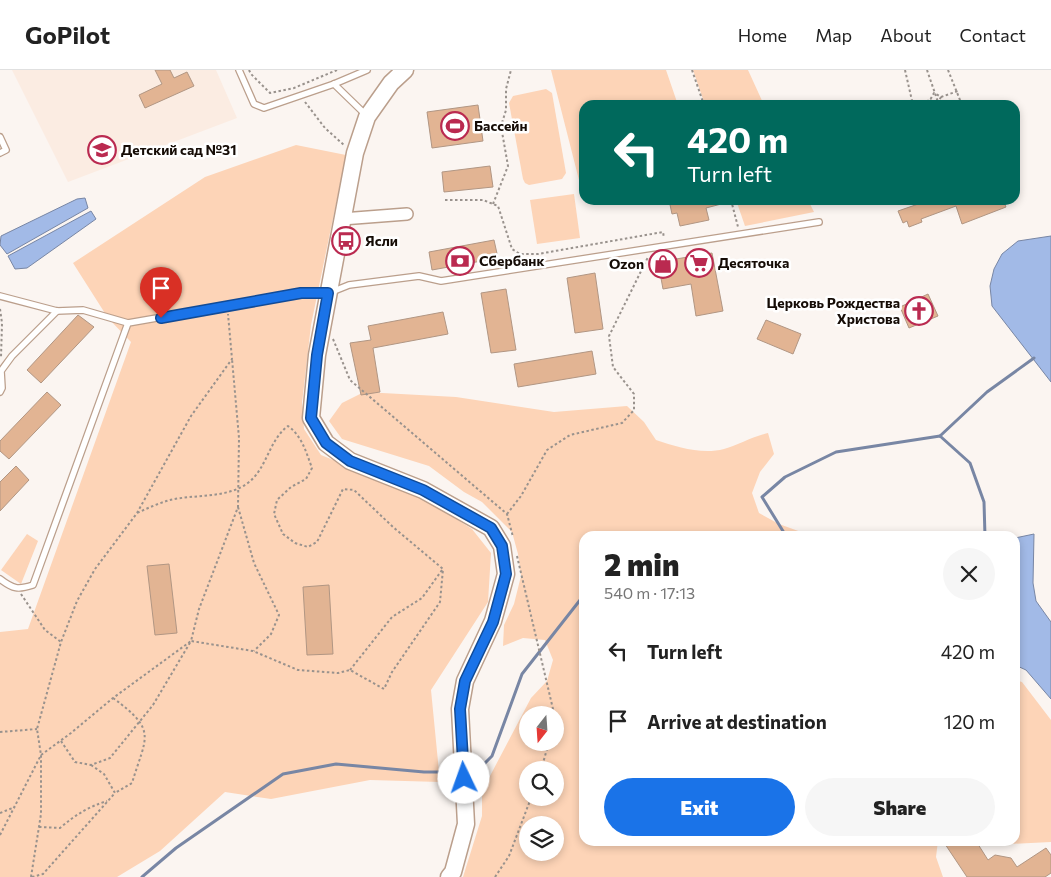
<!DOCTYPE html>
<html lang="en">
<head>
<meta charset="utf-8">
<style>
	:root { --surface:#fff; --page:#f6f6f6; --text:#222; --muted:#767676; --line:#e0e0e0; --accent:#1a73e8 }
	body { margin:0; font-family:Commissioner,sans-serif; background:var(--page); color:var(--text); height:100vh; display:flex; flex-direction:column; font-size:19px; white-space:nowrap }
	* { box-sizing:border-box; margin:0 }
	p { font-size:16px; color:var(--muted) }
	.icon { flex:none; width:28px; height:28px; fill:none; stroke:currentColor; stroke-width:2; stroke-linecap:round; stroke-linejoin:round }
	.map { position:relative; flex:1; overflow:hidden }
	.drawer { position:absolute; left:579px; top:461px; width:441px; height:315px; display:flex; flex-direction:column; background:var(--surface); border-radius:15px; box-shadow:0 2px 8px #0003 }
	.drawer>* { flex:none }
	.hud { position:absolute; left:579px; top:30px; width:441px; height:105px; border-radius:15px; box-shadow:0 2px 8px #0003; background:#00695c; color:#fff; overflow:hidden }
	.needle { width:32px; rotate:197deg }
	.buttons { position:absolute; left:519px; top:636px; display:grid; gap:10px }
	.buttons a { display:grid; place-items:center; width:45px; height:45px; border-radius:50%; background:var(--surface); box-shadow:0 2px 8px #0003; font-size:25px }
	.pin { position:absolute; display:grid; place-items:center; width:42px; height:42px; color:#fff; margin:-51px -21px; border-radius:50% 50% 50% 0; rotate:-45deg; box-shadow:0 0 5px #0007 }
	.pin .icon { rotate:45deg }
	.me { position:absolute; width:55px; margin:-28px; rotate:357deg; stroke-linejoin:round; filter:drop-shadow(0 0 4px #0008) }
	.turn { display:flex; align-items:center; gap:18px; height:105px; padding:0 25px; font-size:22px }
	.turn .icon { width:65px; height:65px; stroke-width:2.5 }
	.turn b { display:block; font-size:35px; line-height:42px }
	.round { display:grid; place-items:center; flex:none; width:52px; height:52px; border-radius:26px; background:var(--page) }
	.summary { display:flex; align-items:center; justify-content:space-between; height:85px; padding:0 25px }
	h1 { font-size:30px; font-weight:800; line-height:38px }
	.cta { display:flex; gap:10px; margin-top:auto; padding:10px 25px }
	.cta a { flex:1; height:58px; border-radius:30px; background:var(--accent); color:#fff; font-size:20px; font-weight:800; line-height:58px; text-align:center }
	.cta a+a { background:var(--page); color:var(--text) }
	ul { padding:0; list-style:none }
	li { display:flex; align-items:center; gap:15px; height:70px; padding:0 25px }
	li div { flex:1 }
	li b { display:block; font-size:19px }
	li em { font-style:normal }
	header { display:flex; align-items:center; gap:30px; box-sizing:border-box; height:70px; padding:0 25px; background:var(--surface); border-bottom:1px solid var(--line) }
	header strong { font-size:24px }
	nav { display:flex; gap:28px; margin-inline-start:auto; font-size:18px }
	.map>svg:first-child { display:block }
	.built { fill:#fbece2 }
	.green { fill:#fdd4b7; fill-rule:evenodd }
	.water { fill:#a2bae7; stroke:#7886a4 }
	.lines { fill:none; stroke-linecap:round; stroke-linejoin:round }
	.stream { stroke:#7886a4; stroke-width:3 }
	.building { fill:#e2b493; stroke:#b19683 }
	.service-casing { stroke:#bb9f8c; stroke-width:8 }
	.minor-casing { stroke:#bb9f8c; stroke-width:14 }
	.secondary-casing { stroke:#bb9f8c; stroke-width:19 }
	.path { stroke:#99928d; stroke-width:2; stroke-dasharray:2.5 2.5; stroke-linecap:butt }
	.service { stroke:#fff; stroke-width:5.5 }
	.minor { stroke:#fff; stroke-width:11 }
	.secondary { stroke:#fff; stroke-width:16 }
	.route-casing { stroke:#114b97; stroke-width:12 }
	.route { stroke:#1a73e8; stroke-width:9 }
	.labels { text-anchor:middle; stroke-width:5; stroke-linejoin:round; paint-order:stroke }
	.poi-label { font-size:14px; font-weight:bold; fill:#150c06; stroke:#fff; text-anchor:start }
</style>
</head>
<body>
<header>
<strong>GoPilot</strong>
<nav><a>Home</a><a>Map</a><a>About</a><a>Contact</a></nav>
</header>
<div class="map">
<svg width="1051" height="807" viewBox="0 0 1051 807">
	<rect width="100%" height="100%" fill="#fbf5f1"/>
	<!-- built -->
	<polygon class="built" points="12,0 216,0 237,48 68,112"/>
	<!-- green -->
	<g class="green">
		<polygon points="551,0 666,0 678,35 584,35 584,114 580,114"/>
		<polygon points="693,0 748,0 764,35 705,35"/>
		<polygon points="546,19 552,23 566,103 562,109 529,115 525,113 523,109 509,33 513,26"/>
		<polygon points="296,75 346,85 311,255 302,333 304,359 321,385 415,423 472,459 491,483 488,532 431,620 440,712 370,710 271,729 225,722 160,781 117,807 0,807 0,562 28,559 131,272 108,248 73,193 205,107"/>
		<polygon points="574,124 580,168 537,174 530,130"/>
		<polygon points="736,130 808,130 814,142 745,156"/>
		<path d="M 364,322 L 456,327 L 554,342 L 627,336 L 644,352 L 656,370 C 677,377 702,385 724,379 C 738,375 752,367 768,363 L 774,384 L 760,402 L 752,423 L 759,443 L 779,454 L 812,466 L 584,466 L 584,771 L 938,771 L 936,787 L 943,807 L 463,807 L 482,746 L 482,726 L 490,706 L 531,628 L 547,611 L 553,590 L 545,570 L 523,568 L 503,576 L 504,555 L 514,534 L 521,506 L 518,484 L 512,462 L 482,432 L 464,422 L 429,396 L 342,369 L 329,351 L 342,333 ZM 528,645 L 555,645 L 555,672 L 528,672 ZM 528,700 L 555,700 L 555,728 L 528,728 ZM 528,755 L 555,755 L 555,782 L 528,782 Z"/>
		<polygon points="27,464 38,471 21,514 1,500"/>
		<polygon points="1015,610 1022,612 1051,650 1051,772 1009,774 1006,771 1015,771"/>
	</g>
	<!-- water -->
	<g class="water">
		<polygon points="85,128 88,138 7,184 0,175 1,166 77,129"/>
		<polygon points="91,141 96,149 27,198 15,199 8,186"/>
		<polygon points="1051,166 1051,312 992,236 990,216 994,199 1002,184 1018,171"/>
		<polygon points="1034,464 1033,513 1036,531 1051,552 1051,629 1026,600 1015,595 1015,468"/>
	</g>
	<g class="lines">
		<!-- stream -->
		<g class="stream">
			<polyline points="940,366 987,322 1034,288"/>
			<polyline points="786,466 762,427 785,407 836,382 940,366 970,393 984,432 985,466"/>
			<polyline points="469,701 477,701 492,686 522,604 584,525"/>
			<polyline points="142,807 176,778 283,704 336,694 424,702 458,702"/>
		</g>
	</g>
	<!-- building -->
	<g class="building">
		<polygon points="155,0 170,0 174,8 187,2 194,16 145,38 139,25 162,14"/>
		<polygon points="478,35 483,71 432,78 427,42"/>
		<polygon points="490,96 493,117 444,122 442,102"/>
		<polygon points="669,130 725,130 725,133 706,138 709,150 680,156 677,143 672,144"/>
		<polygon points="924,130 1003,130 1006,137 962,154 956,136 921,149 922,152 909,157 907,151 903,153 898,141 924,132"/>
		<polygon points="494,170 498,188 432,200 429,182"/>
		<polygon points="712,183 723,241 696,246 691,214 663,219 658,192"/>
		<polygon points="595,203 603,259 575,263 567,208"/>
		<polygon points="506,219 516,280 491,283 481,223"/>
		<polygon points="928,224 938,246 909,258 900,237"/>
		<polygon points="443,242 448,264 373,278 380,322 361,325 350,273 371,270 368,256"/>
		<polygon points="78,245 94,257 41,313 27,300"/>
		<polygon points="766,250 801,264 793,284 757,269"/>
		<polygon points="592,281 596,304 518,317 514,294"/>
		<polygon points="47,322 61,335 9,389 0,381 0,371"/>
		<polygon points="16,396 29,410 0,441 0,412"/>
		<polygon points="169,494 177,563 155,565 147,496"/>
		<polygon points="329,515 333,584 307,585 303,517"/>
		<polygon points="950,771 976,771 988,790 995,785 1011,788 1017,797 1046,778 1051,785 1051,803 1045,807 967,807 945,774"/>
	</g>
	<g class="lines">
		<defs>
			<g id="service">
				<polyline points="239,0 254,34 264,38 334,14 367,0"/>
				<polyline points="334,14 367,46"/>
				<polyline points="0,67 6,80 0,83"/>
				<polyline points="0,226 57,241 83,240 128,253"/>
				<polyline points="0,322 2,318 1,301 12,286 57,241"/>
				<path d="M 0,509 C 13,519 18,520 33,515 L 128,253 L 301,223 L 329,223 L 349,215 L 419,206 L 441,211 L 819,152"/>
			</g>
			<polyline id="minor" points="342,149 407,144"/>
			<polyline id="secondary" points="405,0 391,13 367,47 355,83 317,285 311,348 326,373 350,391 423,420 491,458 502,476 506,504 493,551 465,611 460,639 466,754 453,802 449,807"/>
		</defs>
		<!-- service casing -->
		<use href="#service" class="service-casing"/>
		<!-- minor casing -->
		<use href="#minor" class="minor-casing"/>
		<!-- secondary casing -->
		<use href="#secondary" class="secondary-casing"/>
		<!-- path -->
		<g class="path">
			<polyline points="249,0 251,4 270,23 294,18 337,0"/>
			<polyline points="692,0 704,35"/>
			<polyline points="905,0 913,35"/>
			<polyline points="927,0 939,35"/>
			<polyline points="948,0 962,35"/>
			<polyline points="941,27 958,21"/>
			<polyline points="305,32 325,58 345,76"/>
			<polyline points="917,35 930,30 934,23 941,27 937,34 930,30"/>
			<polyline points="445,130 483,130 498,136 512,179 520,184 538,184 663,162 664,168"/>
			<polyline points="731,130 738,157"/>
			<polyline points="493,134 508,96 501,56 506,40 506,19 511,0"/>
			<polyline points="0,239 2,253 1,287"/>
			<polyline points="333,269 350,310 507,444 513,467"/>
			<polyline points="238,437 254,493 279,545 271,564 254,581"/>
			<polyline points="507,444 521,426 547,380 570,365 622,353 634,340 634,324 613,297 609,266 648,187"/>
			<polyline points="517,486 553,639 552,645"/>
			<polyline points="21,524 45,560 61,572"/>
			<polyline points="350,600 392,547 422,528 442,500"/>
			<path d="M 113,628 C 158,661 146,666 132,713 L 115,723"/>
			<polyline points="0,662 37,659"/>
			<path d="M 61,671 L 75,692 L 91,695 L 110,688 L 153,635 L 191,571 L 253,581 L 298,600 L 338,603 L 350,600 L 384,619 L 392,602 L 440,532 L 443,499 L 393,457 L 354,420 L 343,419 L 317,472 L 308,477 L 295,473 L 283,464 L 274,444 L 277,430 L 291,417 L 306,409 L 312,398 C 306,382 302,366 288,356 C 269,370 267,398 249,412 C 228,429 195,424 170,430 C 159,433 148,438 137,443"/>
			<polyline points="541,700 549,672"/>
			<polyline points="0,743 15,737"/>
			<path d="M 39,757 L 60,758 C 75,745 88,737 107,731"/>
			<polyline points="0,765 41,685 71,663 113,628 191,571 199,539 238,437 239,368 232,289"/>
			<polyline points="31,807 41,744 41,685 37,659 61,572 77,531 95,499 137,443 191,346 232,289 228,244"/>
			<polyline points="32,807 43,804 115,723 104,704 91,695"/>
			<polyline points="495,807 509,786 531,728"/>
		</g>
		<!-- service -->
		<use href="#service" class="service"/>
		<!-- minor -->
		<use href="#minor" class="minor"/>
		<!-- secondary -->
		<use href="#secondary" class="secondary"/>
	</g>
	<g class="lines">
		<defs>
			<polyline id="route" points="161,248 301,223 328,223 317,285 311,348 326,373 350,391 423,420 491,458 502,476 506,504 493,552 465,611 460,639 464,708"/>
		</defs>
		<!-- route casing -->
		<use href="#route" class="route-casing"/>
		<!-- route -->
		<use href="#route" class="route"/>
	</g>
	<!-- icons -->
	<defs>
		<symbol id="stadium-ring" viewBox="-11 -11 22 22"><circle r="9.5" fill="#fff" stroke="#ba2a50" stroke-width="1.5"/><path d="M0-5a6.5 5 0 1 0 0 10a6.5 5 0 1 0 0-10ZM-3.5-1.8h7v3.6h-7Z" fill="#ba2a50"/></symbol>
		<symbol id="school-ring" viewBox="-11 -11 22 22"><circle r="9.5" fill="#fff" stroke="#ba2a50" stroke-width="1.5"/><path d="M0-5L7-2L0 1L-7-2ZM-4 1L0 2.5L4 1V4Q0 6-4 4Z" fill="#ba2a50"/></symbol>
		<symbol id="bus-ring" viewBox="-11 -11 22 22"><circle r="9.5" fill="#fff" stroke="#ba2a50" stroke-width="1.5"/><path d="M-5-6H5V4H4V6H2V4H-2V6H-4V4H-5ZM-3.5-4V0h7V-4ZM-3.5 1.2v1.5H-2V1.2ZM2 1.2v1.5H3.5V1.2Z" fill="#ba2a50"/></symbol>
		<symbol id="bank-ring" viewBox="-11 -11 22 22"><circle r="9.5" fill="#fff" stroke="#ba2a50" stroke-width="1.5"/><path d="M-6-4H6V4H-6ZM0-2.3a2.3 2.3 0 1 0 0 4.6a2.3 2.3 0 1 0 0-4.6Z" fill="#ba2a50"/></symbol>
		<symbol id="supermarket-ring" viewBox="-11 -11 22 22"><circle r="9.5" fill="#fff" stroke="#ba2a50" stroke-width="1.5"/><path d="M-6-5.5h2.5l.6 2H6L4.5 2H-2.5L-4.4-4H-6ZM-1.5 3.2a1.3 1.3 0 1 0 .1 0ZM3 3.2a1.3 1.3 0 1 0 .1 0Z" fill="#ba2a50"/></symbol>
		<symbol id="shop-ring" viewBox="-11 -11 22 22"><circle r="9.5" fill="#fff" stroke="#ba2a50" stroke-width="1.5"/><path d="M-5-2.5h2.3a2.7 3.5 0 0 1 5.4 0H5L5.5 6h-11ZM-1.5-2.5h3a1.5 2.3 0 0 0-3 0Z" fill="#ba2a50"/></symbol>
		<symbol id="church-ring" viewBox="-11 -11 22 22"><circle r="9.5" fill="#fff" stroke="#ba2a50" stroke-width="1.5"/><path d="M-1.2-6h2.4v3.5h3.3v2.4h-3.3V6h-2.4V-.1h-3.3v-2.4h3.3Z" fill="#ba2a50"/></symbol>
	</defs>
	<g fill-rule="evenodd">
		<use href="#stadium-ring" x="439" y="40" width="32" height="32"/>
		<use href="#school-ring" x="86" y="64" width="32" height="32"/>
		<use href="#bus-ring" x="330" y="155" width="32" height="32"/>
		<use href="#bank-ring" x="444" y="175" width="32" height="32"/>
		<use href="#supermarket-ring" x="683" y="177" width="32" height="32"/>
		<use href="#shop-ring" x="647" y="178" width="32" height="32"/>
		<use href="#church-ring" x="903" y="225" width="32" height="32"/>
	</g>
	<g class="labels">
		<!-- poi labels -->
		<g class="poi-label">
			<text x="474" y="61">Бассейн</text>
			<text x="121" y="85">Детский сад №31</text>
			<text x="365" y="176">Ясли</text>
			<text x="479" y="196">Сбербанк</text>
			<text x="718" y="198">Десяточка</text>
			<text x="644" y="199" text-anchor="end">Ozon</text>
			<text x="900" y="238" text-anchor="end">Церковь Рождества<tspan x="900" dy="16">Христова</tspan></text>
		</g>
	</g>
</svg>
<div class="buttons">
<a><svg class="needle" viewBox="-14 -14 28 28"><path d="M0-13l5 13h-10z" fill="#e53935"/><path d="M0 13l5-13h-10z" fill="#767676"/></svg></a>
<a><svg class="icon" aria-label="search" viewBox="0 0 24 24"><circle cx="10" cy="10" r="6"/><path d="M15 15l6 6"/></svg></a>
<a><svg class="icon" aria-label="layers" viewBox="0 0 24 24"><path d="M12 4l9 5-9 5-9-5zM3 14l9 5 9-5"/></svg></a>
</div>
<div class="pin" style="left:161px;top:248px;background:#d93025"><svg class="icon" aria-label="arrive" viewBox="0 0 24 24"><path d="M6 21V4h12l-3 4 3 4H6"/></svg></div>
<svg class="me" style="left:464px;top:708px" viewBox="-20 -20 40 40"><circle r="19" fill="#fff"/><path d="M0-13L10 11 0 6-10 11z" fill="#1a73e8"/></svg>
<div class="hud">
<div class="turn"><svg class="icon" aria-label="left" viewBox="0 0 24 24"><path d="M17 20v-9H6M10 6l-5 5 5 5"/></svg><div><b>420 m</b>Turn left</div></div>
</div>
<section class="drawer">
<div class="summary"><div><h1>2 min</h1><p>540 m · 17:13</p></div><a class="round"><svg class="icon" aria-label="close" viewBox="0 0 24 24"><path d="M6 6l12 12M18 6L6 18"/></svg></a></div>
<ul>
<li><svg class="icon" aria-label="left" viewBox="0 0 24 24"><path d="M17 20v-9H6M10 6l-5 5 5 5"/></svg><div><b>Turn left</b></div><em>420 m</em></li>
<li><svg class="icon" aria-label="arrive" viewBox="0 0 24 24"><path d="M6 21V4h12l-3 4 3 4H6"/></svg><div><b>Arrive at destination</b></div><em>120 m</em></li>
</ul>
<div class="cta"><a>Exit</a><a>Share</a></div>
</section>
</div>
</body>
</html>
